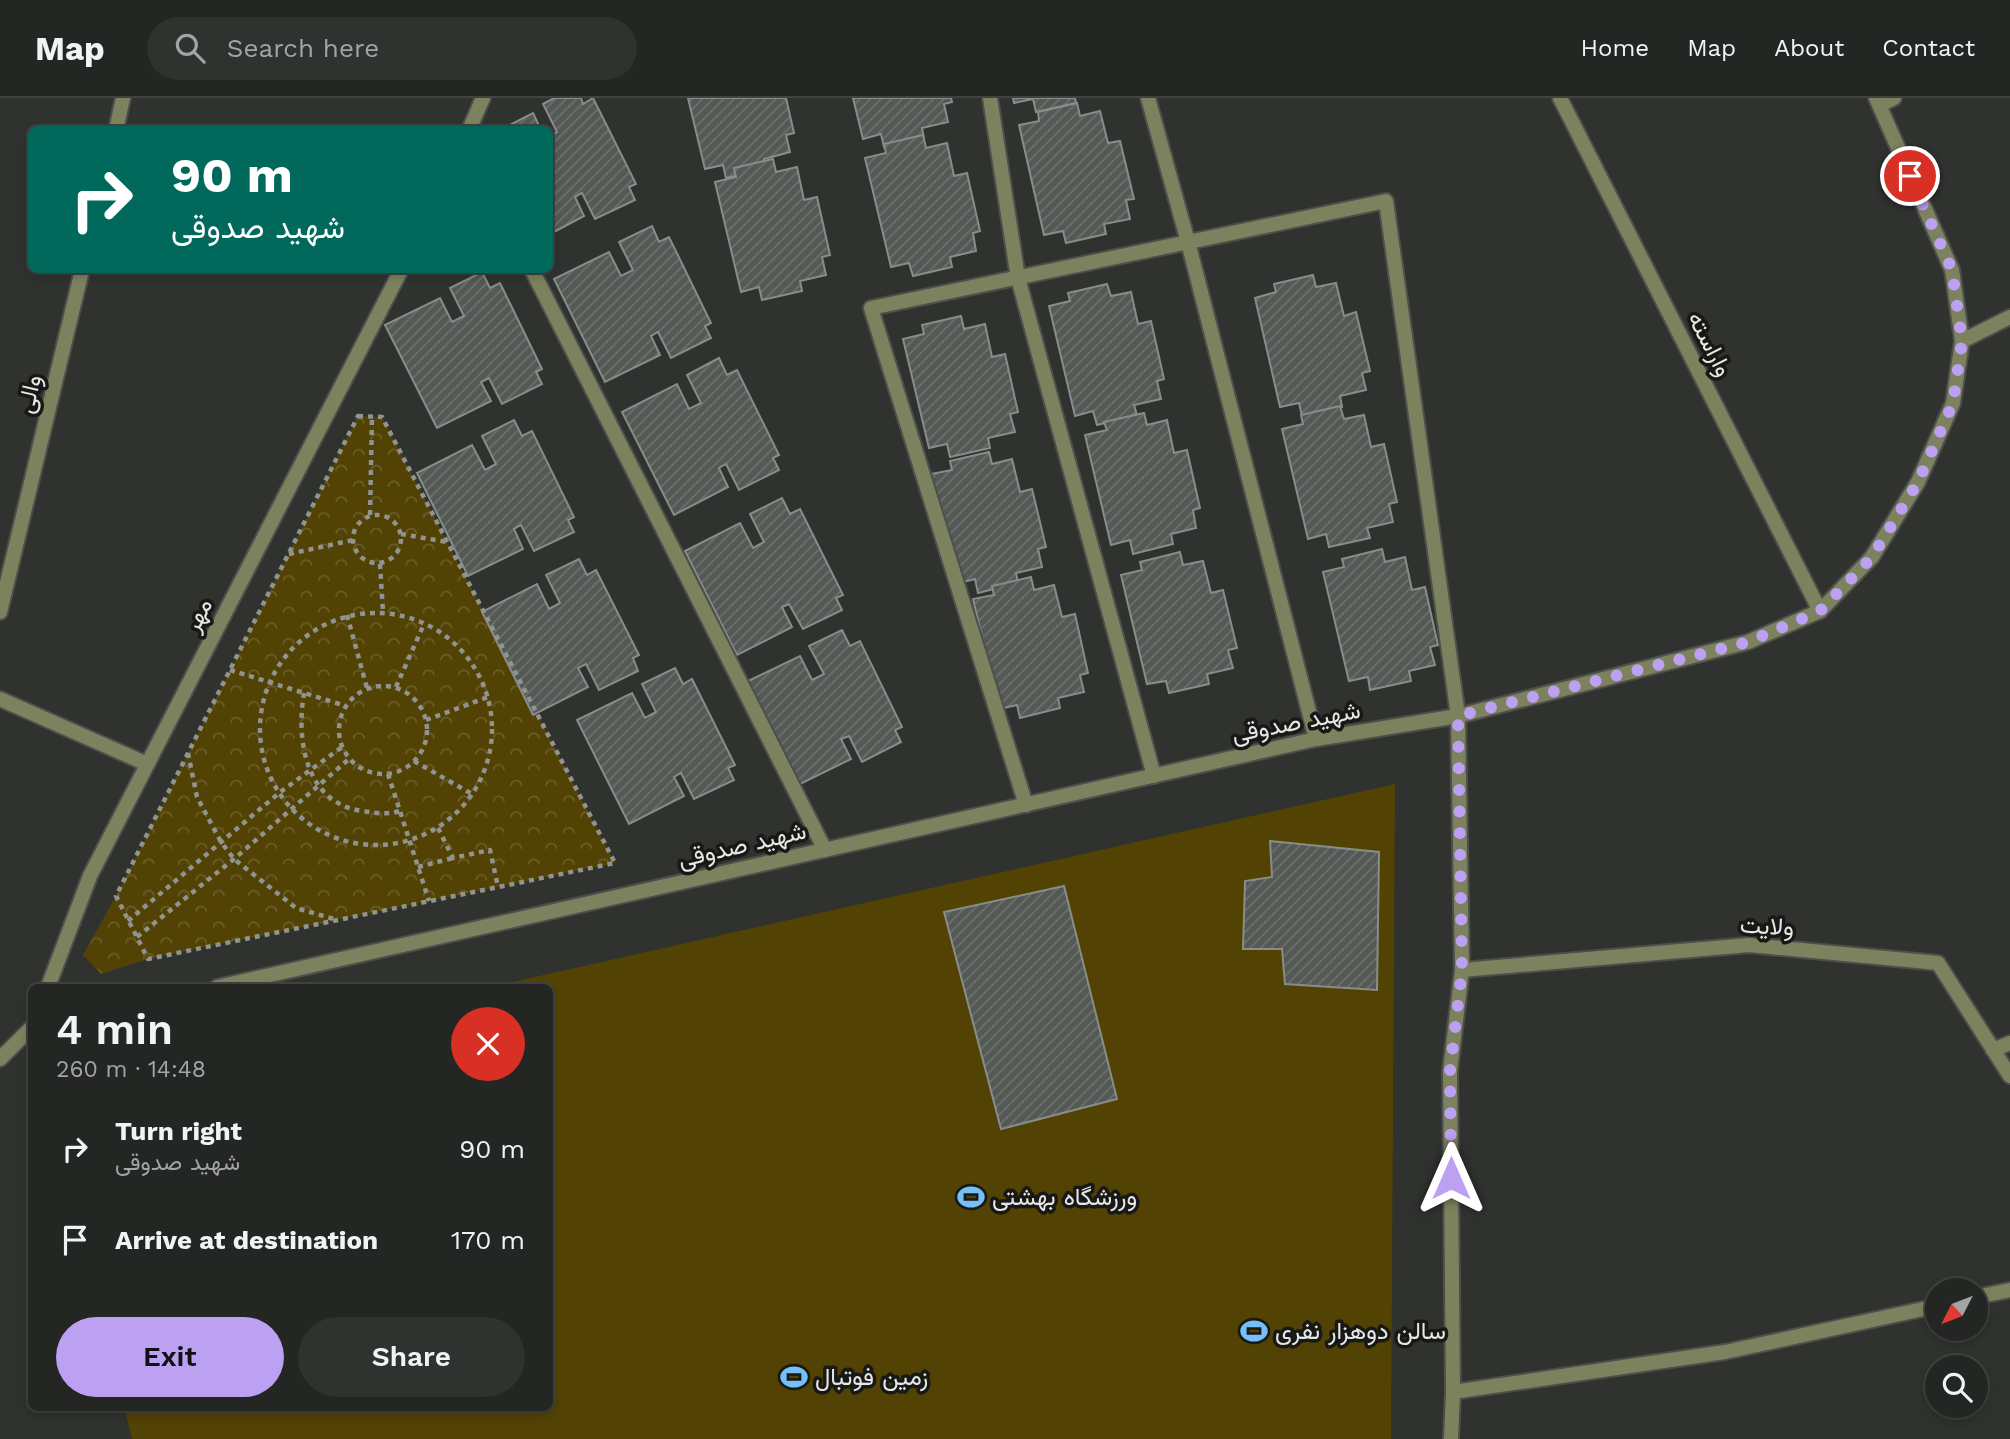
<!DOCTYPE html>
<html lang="en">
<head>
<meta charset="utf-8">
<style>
	:root { --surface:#232622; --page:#2f322f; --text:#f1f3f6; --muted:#a3a5a5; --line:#404340; --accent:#bca0f2 }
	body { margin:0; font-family:"Work Sans",Vazirmatn,sans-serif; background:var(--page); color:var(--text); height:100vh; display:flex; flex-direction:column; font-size:26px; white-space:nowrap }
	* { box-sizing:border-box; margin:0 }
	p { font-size:23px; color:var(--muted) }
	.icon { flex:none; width:38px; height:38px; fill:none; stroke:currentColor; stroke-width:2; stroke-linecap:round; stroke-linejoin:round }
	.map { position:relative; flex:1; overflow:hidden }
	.side { position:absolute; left:28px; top:886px; width:525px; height:427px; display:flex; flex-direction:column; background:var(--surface); border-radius:10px; box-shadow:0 4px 10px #0003,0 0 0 2px var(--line) }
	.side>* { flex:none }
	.hud { position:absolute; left:28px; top:28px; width:525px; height:147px; border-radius:10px; box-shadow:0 4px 10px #0003,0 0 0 2px var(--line); background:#00695c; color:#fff; overflow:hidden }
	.needle { width:46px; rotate:228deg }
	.controls { position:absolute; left:1925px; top:1180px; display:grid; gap:14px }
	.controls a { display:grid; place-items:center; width:63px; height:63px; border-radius:50%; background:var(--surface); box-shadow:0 4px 10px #0003,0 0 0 2px var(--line); font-size:35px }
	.pin { position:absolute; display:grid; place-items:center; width:60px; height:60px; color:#fff; margin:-30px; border:4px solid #fff; border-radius:50%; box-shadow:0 2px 7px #0007 }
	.me { position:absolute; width:77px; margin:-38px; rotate:0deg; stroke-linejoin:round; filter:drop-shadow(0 0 5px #0008) }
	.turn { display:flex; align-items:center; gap:24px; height:147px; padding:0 28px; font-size:32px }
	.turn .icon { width:91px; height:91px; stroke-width:2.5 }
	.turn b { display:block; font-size:49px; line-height:60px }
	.round { display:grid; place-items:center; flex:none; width:74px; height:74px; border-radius:37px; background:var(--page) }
	.head { display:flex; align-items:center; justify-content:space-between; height:119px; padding:0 28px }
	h1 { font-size:42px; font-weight:600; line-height:52px }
	.action { display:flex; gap:14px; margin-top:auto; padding:14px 28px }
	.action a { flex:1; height:80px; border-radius:42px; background:var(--accent); color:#111; font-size:28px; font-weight:600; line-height:80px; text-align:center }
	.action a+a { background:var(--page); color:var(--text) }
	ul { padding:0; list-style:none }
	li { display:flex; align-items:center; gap:21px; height:91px; padding:0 28px }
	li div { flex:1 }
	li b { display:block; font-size:26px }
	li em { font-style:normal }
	header { display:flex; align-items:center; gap:42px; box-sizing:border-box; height:98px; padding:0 35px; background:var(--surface); border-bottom:2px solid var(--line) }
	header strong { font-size:33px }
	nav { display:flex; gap:38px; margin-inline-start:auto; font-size:24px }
	.search { width:490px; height:63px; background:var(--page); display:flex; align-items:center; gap:18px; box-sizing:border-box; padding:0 24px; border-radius:38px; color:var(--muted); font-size:26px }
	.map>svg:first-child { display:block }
	.park { fill:url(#park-crowns) }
	.pitch { fill:#524204 }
	.building { fill:url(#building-hatch); stroke:#878d89; stroke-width:2 }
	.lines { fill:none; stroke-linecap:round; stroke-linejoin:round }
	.street-casing { stroke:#4c4f4b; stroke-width:18 }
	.path { stroke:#919390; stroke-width:4.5; stroke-dasharray:5 5; stroke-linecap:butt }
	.street { stroke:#7d825e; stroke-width:14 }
	.route { stroke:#bca0f2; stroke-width:12; stroke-dasharray:0 21.6 }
	.labels { text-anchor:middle; stroke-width:7; stroke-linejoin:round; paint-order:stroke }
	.street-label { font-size:24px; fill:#e6e8e5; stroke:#181917 }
	.poi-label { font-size:24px; fill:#e6e8e5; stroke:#181917; text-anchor:start }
</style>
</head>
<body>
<header>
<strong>Map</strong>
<div class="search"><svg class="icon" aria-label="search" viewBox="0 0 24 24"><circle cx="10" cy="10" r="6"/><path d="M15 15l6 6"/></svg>Search here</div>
<nav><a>Home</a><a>Map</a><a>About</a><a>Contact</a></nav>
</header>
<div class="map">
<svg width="2010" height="1341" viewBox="0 0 2010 1341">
	<defs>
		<pattern id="park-crowns" width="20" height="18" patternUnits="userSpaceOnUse" patternTransform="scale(1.75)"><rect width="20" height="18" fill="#524204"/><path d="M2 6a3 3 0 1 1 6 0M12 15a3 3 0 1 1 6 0" fill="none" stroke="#6b5d28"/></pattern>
		<pattern id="building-hatch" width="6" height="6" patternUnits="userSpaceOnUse" patternTransform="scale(1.75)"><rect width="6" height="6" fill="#545956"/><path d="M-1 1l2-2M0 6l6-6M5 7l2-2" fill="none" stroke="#6d716e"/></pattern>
	</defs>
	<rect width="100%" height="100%" fill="#2f322e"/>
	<!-- park -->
	<polygon class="park" points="358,318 382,319 615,765 148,861 101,876 83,857 116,798"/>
	<!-- pitch -->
	<polygon class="pitch" points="1395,686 1391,1341 132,1341 124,1309 550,1309 550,889 490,889"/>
	<!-- building -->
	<g class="building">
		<polygon points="554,0 581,0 583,6 593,0 636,86 629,89 635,102 595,121 582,95 575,99 584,118 550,136 550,38 557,34 543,6"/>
		<polygon points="688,0 786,0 794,35 786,37 790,54 764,61 766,71 726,80 723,67 705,71"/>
		<polygon points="853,0 951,0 952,4 944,6 948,24 922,30 924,40 884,49 881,36 863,41"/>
		<polygon points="1013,0 1075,0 1076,5 1036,14 1033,1 1014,5"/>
		<polygon points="1077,5 1080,18 1100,13 1108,45 1120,43 1134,101 1126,102 1130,121 1104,126 1106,136 1066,145 1063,133 1044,137 1019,27 1039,23 1038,14"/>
		<polygon points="533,15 541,32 500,32"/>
		<polygon points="923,37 926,50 947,45 954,78 967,75 980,133 973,135 976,153 950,159 952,169 913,178 909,165 891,169 865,60 886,55 884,46"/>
		<polygon points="773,61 776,74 797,69 804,102 817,99 830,157 822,159 826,177 800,183 802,193 762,202 759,189 741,194 715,84 736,79 734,70"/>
		<polygon points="652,128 659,144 669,139 711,225 705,228 711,240 671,260 658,234 651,238 660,257 605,284 554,181 609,154 621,178 633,172 619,144"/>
		<polygon points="482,174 490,190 500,185 542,271 536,274 542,286 502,306 489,280 481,284 491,303 437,330 385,227 440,200 452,224 464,218 450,190"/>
		<polygon points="1313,177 1316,189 1336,185 1344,218 1356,214 1370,273 1362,275 1366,292 1340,298 1342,309 1302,318 1299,305 1280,309 1255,200 1276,194 1274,186"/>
		<polygon points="1107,186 1111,198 1131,194 1138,226 1151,223 1164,281 1157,283 1161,301 1134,307 1137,317 1097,327 1093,313 1075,318 1049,208 1070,203 1068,195"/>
		<polygon points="961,218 964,231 985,226 992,259 1005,256 1018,314 1010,316 1015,334 988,340 990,350 950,359 947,346 929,350 903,241 924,236 922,227"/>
		<polygon points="719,260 727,277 737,272 779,357 773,360 779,372 739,392 726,366 719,370 728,389 674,417 622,314 677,286 689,311 701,305 687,277"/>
		<polygon points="1340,308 1344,321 1364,317 1371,349 1384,346 1397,404 1389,406 1393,424 1367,430 1370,440 1329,449 1326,436 1308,441 1282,331 1303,326 1301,317"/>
		<polygon points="1144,315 1147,327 1167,322 1174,355 1187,352 1200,410 1193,412 1196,430 1171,436 1173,446 1133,456 1130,442 1111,447 1085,337 1107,332 1104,324"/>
		<polygon points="514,322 522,338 532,333 574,419 568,422 574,434 534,453 521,427 514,431 523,451 468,478 417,375 472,347 485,372 496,366 482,338"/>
		<polygon points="989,354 992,366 1012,361 1020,394 1032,391 1046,449 1038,451 1042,469 1016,475 1018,485 978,495 975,481 956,486 931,376 952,372 950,363"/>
		<polygon points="782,400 790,416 800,411 843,497 836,500 842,512 803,531 789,506 782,509 792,529 737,557 685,453 740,425 753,450 764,444 750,416"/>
		<polygon points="1382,451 1385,464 1405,459 1412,492 1425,489 1438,547 1430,549 1435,567 1409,573 1411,583 1370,592 1368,579 1349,583 1323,474 1344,469 1342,461"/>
		<polygon points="1180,454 1183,467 1203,463 1211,495 1223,492 1237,550 1228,552 1233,570 1207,576 1209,586 1169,595 1166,583 1147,586 1121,477 1142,472 1140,464"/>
		<polygon points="579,461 587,477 596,472 639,557 633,560 638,573 599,592 586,566 578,570 588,589 533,617 482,514 537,486 549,511 560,505 546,477"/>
		<polygon points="1031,479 1034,492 1054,487 1062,519 1075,516 1088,575 1080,577 1084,594 1058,600 1060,610 1020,620 1017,607 999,611 973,501 994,497 992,488"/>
		<polygon points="842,532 850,548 860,543 902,629 895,632 901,644 862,664 849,638 841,641 851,661 796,688 744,585 800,558 812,582 824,576 809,548"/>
		<polygon points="675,570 683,586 692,581 735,667 728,670 734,682 694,701 681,675 674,679 684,698 629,726 577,622 632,595 645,620 656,614 642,586"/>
		<polygon points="1270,743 1379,754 1377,892 1285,886 1282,851 1243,851 1245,783 1272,779"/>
		<polygon points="1064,788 1117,1001 1001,1031 944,814"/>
	</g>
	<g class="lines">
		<defs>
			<g id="street">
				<polyline points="990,0 1018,180 1154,678"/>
				<polyline points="1148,0 1188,144 1316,641"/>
				<polyline points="1560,0 1820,513"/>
				<polyline points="1880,7 1894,0"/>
				<polyline points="116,32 123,0"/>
				<polyline points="469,32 483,0"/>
				<polyline points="532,172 825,752"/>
				<polyline points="1962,243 2010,219"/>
				<polyline points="0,514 82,172"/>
				<polyline points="0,601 147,666"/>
				<polyline points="1026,707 871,210 1386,103 1458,618 1462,872 1450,973 1453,1294 1451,1341"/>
				<polyline points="1462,872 1749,847 1938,865 2010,978"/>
				<polyline points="48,889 90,778 401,172"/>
				<polyline points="217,889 1316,641 1458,618 1748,544 1820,513 1872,459 1918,384 1953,305 1962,243 1952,172 1876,0"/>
				<polyline points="1993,952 2010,945"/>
				<polyline points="0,961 32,929"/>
				<polyline points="1976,1199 2010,1192"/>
				<polyline points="1453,1294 1725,1254 1937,1208"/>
			</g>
		</defs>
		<!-- street casing -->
		<use href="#street" class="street-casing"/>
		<!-- path -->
		<g class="path">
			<polygon points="358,318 382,319 615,765 148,861 116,798"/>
			<circle cx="377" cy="441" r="24"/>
			<polyline points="370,417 372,318"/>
			<polyline points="401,436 447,444"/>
			<polyline points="289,456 353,442"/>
			<polyline points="380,466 383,514"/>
			<circle cx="376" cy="631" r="116"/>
			<polyline points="347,517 367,590"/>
			<polyline points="230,572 346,608"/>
			<circle cx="383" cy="632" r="44"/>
			<polyline points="396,589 424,526"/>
			<path d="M 304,595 C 296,641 305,705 362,713 C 376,715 387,717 400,713"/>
			<polyline points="426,622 488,599"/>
			<polyline points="188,655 197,699 221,744 234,761 296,810 334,821"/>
			<polyline points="414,663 472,696"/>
			<polyline points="388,676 429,803"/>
			<polyline points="438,730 453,760 490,752 498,789"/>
			<polyline points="418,769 453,760"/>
			<polyline points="128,823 279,695 342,649"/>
			<polyline points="137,839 234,761 349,661"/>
		</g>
		<!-- street -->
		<use href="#street" class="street"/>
	</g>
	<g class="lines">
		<!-- route -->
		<polyline class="route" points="1451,1080 1450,973 1462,872 1458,618 1748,544 1820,513 1872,459 1918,384 1953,305 1962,243 1952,172 1910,78"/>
	</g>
	<!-- icons -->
	<defs>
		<symbol id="stadium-bare" viewBox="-9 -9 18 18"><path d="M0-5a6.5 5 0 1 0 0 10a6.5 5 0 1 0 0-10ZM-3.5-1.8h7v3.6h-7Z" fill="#75c0f6" stroke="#181917" stroke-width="2.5" paint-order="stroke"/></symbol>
	</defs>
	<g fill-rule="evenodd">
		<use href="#stadium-bare" x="952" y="1080" width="38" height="38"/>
		<use href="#stadium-bare" x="1235" y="1214" width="38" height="38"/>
		<use href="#stadium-bare" x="775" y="1260" width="38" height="38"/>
	</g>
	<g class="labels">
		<!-- street labels -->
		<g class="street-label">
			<text transform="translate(1710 246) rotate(63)" y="8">واراسته</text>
			<text transform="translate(29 296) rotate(-77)" y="8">والی</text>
			<text transform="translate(198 517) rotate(-63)" y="8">مهر</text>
			<text transform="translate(1296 624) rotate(-11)" y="8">شهید صدوقی</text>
			<text transform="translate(742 747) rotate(-13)" y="8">شهید صدوقی</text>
			<text transform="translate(1767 828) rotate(3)" y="8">ولایت</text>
		</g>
		<!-- poi labels -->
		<g class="poi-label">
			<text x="992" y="1107">ورزشگاه بهشتی</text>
			<text x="1275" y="1241">سالن دوهزار نفری</text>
			<text x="815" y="1287">زمین فوتبال</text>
		</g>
	</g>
</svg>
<div class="controls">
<a><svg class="needle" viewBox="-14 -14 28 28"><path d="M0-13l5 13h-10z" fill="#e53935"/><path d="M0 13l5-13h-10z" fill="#a3a5a5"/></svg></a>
<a><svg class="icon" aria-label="search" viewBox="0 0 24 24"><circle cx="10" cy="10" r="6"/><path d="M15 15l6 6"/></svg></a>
</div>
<div class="pin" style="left:1910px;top:78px;background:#d93025"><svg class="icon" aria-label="arrive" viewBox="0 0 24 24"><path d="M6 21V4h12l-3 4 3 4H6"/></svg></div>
<svg class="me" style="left:1451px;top:1080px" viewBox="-20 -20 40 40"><path d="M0-17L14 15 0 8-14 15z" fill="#bca0f2" stroke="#fff" stroke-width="4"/></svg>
<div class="hud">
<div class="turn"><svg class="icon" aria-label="right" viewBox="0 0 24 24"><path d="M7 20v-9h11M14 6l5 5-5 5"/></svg><div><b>90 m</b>شهید صدوقی</div></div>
</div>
<section class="side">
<div class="head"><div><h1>4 min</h1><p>260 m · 14:48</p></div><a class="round" style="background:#d93025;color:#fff"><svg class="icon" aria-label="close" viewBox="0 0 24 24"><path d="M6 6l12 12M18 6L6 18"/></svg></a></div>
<ul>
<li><svg class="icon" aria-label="right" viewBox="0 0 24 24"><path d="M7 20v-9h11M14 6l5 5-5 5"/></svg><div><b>Turn right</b><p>شهید صدوقی</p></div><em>90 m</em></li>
<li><svg class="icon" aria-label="arrive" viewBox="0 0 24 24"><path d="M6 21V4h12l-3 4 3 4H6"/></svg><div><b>Arrive at destination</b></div><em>170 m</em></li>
</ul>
<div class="action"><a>Exit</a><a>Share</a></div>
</section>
</div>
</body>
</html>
